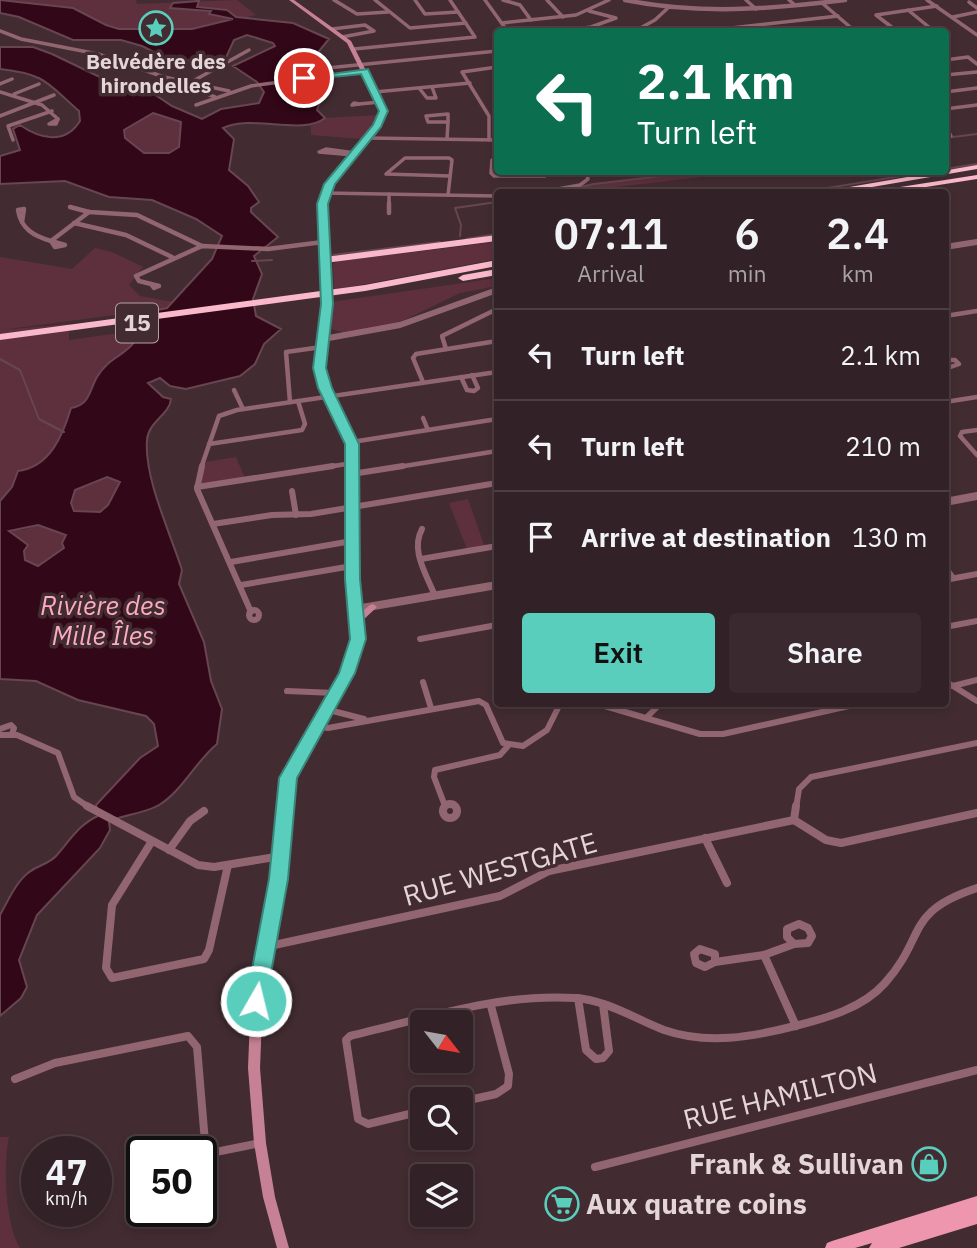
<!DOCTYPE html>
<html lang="en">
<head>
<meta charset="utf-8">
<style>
	:root { --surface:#322126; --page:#3a292e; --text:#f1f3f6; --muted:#a8a3a7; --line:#4d3e43; --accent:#5acebc }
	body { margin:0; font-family:"IBM Plex Sans",sans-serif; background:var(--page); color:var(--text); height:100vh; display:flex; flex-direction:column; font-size:26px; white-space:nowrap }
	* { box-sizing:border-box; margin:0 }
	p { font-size:23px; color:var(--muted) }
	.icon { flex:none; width:38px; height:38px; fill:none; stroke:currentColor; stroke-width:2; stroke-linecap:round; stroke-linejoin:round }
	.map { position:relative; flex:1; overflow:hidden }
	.side { position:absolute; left:494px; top:189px; width:455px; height:518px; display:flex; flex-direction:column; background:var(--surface); border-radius:7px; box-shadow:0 4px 10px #0003,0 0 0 2px var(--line) }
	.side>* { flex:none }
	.guide { position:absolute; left:494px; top:28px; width:455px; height:147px; border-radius:7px; box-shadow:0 4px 10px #0003,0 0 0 2px var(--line); background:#0b6e4f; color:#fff; overflow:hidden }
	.needle { width:46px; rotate:121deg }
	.buttons { position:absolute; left:410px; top:1010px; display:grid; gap:14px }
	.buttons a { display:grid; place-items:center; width:63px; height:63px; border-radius:7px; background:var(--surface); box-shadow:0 4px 10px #0003,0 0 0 2px var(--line); font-size:35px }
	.speed { position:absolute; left:21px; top:1136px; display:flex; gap:14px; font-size:35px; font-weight:700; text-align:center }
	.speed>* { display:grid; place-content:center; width:91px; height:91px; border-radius:50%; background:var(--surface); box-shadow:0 4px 10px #0003,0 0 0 2px var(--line); line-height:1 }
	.speed small { font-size:18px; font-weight:400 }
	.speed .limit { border:4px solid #111; border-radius:10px; background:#fff; color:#111 }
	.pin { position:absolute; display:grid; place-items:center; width:60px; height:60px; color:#fff; margin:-30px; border:4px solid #fff; border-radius:50%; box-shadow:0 2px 7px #0007 }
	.me { position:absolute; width:77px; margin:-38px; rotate:8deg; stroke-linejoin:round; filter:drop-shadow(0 0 5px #0008) }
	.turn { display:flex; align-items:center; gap:24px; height:147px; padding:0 28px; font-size:32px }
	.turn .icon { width:91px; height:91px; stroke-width:2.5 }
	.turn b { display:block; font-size:49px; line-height:60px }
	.eta { display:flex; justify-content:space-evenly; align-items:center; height:119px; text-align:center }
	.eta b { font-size:42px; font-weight:600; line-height:49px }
	.button { display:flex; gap:14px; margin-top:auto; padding:14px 28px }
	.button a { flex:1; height:80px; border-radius:7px; background:var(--accent); color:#111; font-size:28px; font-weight:600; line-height:80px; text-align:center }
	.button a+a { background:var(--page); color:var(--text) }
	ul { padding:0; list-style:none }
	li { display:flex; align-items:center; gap:21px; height:91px; padding:0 28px; border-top:2px solid var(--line) }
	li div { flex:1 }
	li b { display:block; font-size:26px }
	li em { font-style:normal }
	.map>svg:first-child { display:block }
	.green { fill:#5e303e }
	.water { fill:#320717; stroke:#674551; stroke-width:2; fill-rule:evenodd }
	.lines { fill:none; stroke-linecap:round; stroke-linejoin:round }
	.stream { stroke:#674551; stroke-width:2 }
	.minor-far3 { stroke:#926671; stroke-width:3.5 }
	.minor-far2 { stroke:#926671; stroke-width:4.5 }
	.minor-far1 { stroke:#926671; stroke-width:6 }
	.minor { stroke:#926671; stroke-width:8 }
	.tertiary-far2 { stroke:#926671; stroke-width:4.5 }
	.tertiary-far1 { stroke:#926671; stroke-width:6 }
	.tertiary { stroke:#926671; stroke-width:8 }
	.secondary { fill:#c68294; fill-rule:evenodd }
	.primary { fill:#ef96af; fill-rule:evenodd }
	.motorway { fill:#fab9ca; fill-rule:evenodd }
	.secondary-bridge { stroke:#c68294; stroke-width:7 }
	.route { fill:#5acebc; stroke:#3a867a; stroke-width:2 }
	.labels { text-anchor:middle; stroke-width:7; stroke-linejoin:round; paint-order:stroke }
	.far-poi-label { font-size:21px; font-weight:bold; fill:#e4d5d8; stroke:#422c32 }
	.shield { fill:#422c32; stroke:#b3a2a6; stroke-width:2 }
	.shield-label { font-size:23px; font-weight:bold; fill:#e4d5d8 }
	.water-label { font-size:26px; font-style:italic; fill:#fdabc1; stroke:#422c32 }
	.near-street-label { font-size:28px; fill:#e4d5d8; stroke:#422c32 }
	.near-poi-label { font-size:28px; font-weight:bold; fill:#e4d5d8; stroke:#422c32; text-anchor:end }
</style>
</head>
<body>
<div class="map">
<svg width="977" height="1248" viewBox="0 0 977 1248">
	<rect width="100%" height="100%" fill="#422c32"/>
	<!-- green -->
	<g class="green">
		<polygon points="0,0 136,0 137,4 237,0 256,15 192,29 119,29 106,25 73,8"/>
		<polygon points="153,113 181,122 179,148 169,153 144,153 125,138 124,130"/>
		<polygon points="379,115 362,139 311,135 311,126 325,118"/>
		<polygon points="687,172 745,172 573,192 573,190 584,185"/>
		<polygon points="497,242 497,259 334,290 333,264 339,261"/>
		<path d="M 95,248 L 112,252 L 143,267 L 129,285 L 140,296 L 173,302 L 167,308 L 1,330 L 69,324 L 69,340 L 141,330 L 129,351 L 98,375 L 89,398 L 80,406 L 71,408 C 63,435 50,467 18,471 L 12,487 L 0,501 L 0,257 L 72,269 Z"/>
		<polygon points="497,278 497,286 460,293 394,325 344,333 332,329 331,302"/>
		<polygon points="236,457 245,478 201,484 205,462"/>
		<polygon points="107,477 120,482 128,521 73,511 71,503 75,490"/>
		<polygon points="468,499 484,545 467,549 449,503"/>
		<polygon points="38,525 66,535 62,543 66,553 28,581 24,551 28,545 8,530 24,530"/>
		<path d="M 0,1137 L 9,1137 C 3,1163 5,1224 20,1248 L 0,1248 Z"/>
	</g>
	<!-- water -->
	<path class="water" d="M 0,0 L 73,8 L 106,25 L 119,29 L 192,29 L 233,19 L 209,14 L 211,11 L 170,8 L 173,3 L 199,1 L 197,7 L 227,10 L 236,17 L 293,23 L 329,39 L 311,61 L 291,64 L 280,70 L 287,82 L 298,84 L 321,99 L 317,110 L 325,118 C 302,136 253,114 223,128 L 234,139 L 229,170 L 248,186 L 259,202 L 251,208 L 251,212 L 278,237 L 254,256 L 262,274 L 253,299 L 256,316 L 281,329 L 264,344 L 255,364 L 240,376 L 186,389 L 170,386 L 160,378 L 148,383 L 163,397 L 171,399 C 170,414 148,422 147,440 C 144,478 170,532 182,570 L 179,584 L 204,642 L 211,681 L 222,709 L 217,744 C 196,761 182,791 159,805 C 144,814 116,816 109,822 L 110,830 L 100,848 L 37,915 L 19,960 L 27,987 L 21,998 L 0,1016 L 0,915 C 7,903 16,882 28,873 C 36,866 49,864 56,856 C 71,839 79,824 100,815 L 96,805 L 140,758 L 158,746 L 154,724 L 146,716 L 78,700 L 36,681 L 0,679 L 0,501 L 12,487 L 18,471 C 50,467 63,435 71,408 C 90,405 89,391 97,377 C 114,348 139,359 143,313 L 167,308 L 212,259 L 222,236 L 196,219 L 152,200 L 109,197 L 65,181 L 0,184 L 0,156 L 20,150 L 13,129 L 20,125 C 40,139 65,145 80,121 L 79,111 C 47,83 46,74 0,69 L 0,47 L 33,47 L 52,54 L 106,80 L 148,90 L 172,106 L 202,119 L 221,109 L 259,103 L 264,92 L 257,82 L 233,66 L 275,46 L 273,43 L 247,35 L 234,40 L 223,64 L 166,58 L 142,46 L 121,40 L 73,40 L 19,17 L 0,13 ZM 153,113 L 181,122 L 179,147 L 169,153 L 144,153 L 125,138 L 124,130 ZM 107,477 L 120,482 L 108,505 L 100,512 L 74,511 L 71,503 L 75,490 ZM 38,525 L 66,535 L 62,543 L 64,548 L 38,566 L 25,560 L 24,551 L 28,545 L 9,531 Z"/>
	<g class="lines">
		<!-- stream -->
		<g class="stream">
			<polyline points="945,138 977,134"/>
			<polyline points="945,169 977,164"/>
			<polyline points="559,192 594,184 695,172"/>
			<polyline points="803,192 926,172"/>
			<polyline points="460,236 461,225 455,208 497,202"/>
			<polyline points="466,239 497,234"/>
			<polyline points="333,255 440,242"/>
			<polyline points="252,261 272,260"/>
			<polyline points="0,359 20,370 39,419 64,432"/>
		</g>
		<!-- minor-far3 -->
		<g class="minor-far3">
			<polyline points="334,0 357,14 388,12"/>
			<polyline points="375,0 410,28 466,23"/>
			<polyline points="415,0 425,14 458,12"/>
			<polyline points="485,0 508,32"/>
			<polyline points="503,0 520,5 531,20"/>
			<polyline points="547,0 563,17"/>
			<polyline points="746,0 756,9"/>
			<polyline points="789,0 795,5"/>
			<polyline points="927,0 977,35"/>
			<polyline points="969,2 977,8"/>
			<polyline points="822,3 856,32"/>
			<polyline points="908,10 935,32"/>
			<polyline points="953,17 977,12"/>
			<polyline points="502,23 576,15 609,0"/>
			<polyline points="332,29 365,25 374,31 342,37"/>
			<polyline points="0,31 21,39 98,54 164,77"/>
			<polyline points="556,32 591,27 616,18 589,11"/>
			<polyline points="633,32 655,20 669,7"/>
			<polyline points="696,32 838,16"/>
			<polyline points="838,32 854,30"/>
			<polyline points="898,32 876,15 937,6"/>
			<polyline points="945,39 945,43"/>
			<polyline points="354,49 475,37 450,0"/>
			<polyline points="945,60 968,57 977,64"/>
			<polyline points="287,72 497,51"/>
			<polyline points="945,75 977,72"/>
			<polyline points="193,81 249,50"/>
			<polyline points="0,84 12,79"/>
			<polyline points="419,88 427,98 436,98 432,87"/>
			<polyline points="0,92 42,105 58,119"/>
			<polyline points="375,92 470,83"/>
			<polyline points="945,92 977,88"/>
			<polyline points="14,94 39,84"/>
			<polyline points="215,97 164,77 229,91"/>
			<polygon points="354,103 359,104 352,105"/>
			<polyline points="359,104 380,102"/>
			<polyline points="196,105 251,86 364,71"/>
			<polyline points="945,109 977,105"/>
			<polygon points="448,114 448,122 428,122 426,116"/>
			<polyline points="0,116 54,95"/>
			<polygon points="58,119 56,124 49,124"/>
			<polyline points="945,125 951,136"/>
			<polyline points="368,138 497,140"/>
			<polyline points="447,139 448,122"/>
			<polyline points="13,140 8,126 52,111"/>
			<polyline points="489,140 489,116 462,72 497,67"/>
			<polyline points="354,155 319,152 326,149 355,153"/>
			<polyline points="497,158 492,160 491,173 494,176 545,176 546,172"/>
			<polyline points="588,173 603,172"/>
			<polyline points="541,192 580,185 588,179 587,172"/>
			<polyline points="325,193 497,196"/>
			<polyline points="389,194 389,204"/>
			<polyline points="448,195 452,160 449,158 405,158 386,174 450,176"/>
		</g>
		<!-- minor-far2 -->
		<g class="minor-far2">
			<polyline points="389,203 389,213"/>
			<polyline points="70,207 89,212 137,215 202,246"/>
			<path d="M 22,222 L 24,209 L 18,210 C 21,229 34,236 51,241 L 89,212"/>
			<polyline points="74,223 126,235 172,257"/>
			<polygon points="51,241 65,245 55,247"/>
			<polygon points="151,284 159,286 154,288"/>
			<polyline points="151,284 139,281 136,276 202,246 268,249 323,242"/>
			<polyline points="945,316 977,311"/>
			<polyline points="446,349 442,336 497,309"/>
			<polyline points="945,360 955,360 959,364 945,369"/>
			<polyline points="461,377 467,390 474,391 478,388 472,375"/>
			<polyline points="423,382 413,358 416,354 497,341"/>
			<polyline points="234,390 243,409"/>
			<polyline points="290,402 286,352 322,347"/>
			<polyline points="945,402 977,397"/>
			<polyline points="423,418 428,430"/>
			<polyline points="977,430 962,432 960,436 977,455"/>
			<polyline points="352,442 497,419"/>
			<polyline points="209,444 302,430 305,424 298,401"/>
			<polyline points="201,468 219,416 237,410 497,372"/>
			<polyline points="322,468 352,463"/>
			<polyline points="392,468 497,451"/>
		</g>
		<!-- minor-far1 -->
		<g class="minor-far1">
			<polyline points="202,466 197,489 251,612"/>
			<polyline points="352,474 403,466"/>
			<polyline points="197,487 333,466"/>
			<polyline points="292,491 296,515"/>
			<polyline points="213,524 272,515 311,514 497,483"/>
			<path d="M 422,529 C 410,551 427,575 435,596"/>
			<polyline points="421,559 497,546"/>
			<polyline points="231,562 352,541"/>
			<polyline points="945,567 953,578"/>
			<polyline points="945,580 977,574"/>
			<polyline points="241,585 352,566"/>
			<circle cx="254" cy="615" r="5"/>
			<polyline points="945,627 977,621"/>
			<polyline points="420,639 497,625"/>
			<polyline points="945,681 977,701"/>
			<polyline points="423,682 431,708"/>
			<polyline points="953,686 977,680"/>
			<polyline points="287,691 335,693"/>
			<polyline points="598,704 700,734 723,734 858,704"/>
			<polyline points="560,706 577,704"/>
			<polyline points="325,709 364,719"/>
			<polyline points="646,718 660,704"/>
			<polyline points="315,726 328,728 479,701 486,705 503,743 523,746 547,730 560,704"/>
			<polyline points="0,729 11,725 14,728 12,734"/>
			<polyline points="0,735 17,735 58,753 74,797 90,808"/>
			<polyline points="445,806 434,777 435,770 500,755 508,746"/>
			<polyline points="796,808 799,789 811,777 977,743"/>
		</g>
		<!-- minor -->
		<g class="minor">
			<circle cx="450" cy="811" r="7"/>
			<polyline points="87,806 198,865 214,867 281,856"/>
			<polyline points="794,820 796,806"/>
			<polyline points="794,820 826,840 841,843 977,813"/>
			<polyline points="705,838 727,883"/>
			<polyline points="152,841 112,905 106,968 112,978 204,959 209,950 228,865"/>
			<polyline points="169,850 190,821 204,811"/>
			<polygon points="799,924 808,928 812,936 808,943 794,944 787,937 787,929"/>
			<polyline points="265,947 500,896 549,871 794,820"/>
			<polygon points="700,949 715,954 715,962 705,967 696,963 694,954"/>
			<polyline points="764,955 796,1026"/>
			<polyline points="715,962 764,955 794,944"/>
			<polyline points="578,998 586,1050 596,1059 603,1058 609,1051 603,1004"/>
			<polyline points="15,1079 55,1063 188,1036 197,1047 206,1154"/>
			<polyline points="460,1102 496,1094 508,1086 509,1074 491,1006"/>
			<path d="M 422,1111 L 368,1124 L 358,1119 L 346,1040 L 350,1036 C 423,1019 499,993 575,998 C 607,1000 635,1019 664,1030 C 707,1045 752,1037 795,1026 C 827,1018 863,1008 885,983 C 927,936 904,912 977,888"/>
			<polyline points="201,1155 260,1143"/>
			<polyline points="595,1167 977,1070"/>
			<polyline points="135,1171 142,1170"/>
		</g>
		<!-- tertiary-far2 -->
		<path class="tertiary-far2" d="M 625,0 C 699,15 771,9 845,0"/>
		<!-- tertiary-far1 -->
		<g class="tertiary-far1">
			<polyline points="945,247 977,242"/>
			<polyline points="323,339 400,325 497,290"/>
		</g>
		<!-- tertiary -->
		<g class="tertiary">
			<polyline points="945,502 977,496"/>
			<polyline points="356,609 497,585"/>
		</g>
		<!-- secondary -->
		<g class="secondary">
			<polygon points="289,0 294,0 351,41 386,110 383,120 378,131 340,176 327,196 330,287 327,289 324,287 321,196 336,173 372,131 378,120 380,110 347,43"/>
			<polygon points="327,302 330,304 324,368 329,388 356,442 357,578 360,613 370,605 373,604 377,607 361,622 362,639 352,672 293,778 283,885 263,994 260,1068 266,1143 275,1197 289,1248 277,1248 263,1197 254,1143 248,1068 251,994 273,885 283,778 342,672 354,639 349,578 348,442 321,388 316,368 324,304"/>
		</g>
		<!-- primary -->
		<polygon class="primary" points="977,1196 977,1210 937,1222 977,1210 977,1224 899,1248 869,1248 872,1243 855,1248 825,1248 827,1243 832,1241"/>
		<!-- motorway -->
		<g class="motorway">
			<polygon points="977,165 977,169 843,192 828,192 832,190"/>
			<polygon points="977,175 977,179 894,192 877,192 881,190"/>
			<polygon points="497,235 497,241 325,263 321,260 325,257"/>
			<polygon points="497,260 497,266 365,291 0,340 0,334 365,285"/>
			<polygon points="497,269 497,275 463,281 458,278 463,275"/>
		</g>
		<!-- secondary-bridge -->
		<polyline class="secondary-bridge" points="327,287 327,304"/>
	</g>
	<!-- route -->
	<polygon class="route" points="368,69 388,111 381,127 335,184 328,204 333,304 326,368 332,388 359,444 360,579 366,639 355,673 297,778 288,879 266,1001 263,1008 256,1010 249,1008 246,1001 269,879 279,778 339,673 350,639 345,579 345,444 318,388 313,368 321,304 317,204 324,184 373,125 379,111 361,74 304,80 300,78"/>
	<!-- icons -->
	<defs>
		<symbol id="sight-ring" viewBox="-11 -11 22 22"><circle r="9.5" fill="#422c32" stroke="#5acebc" stroke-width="1.5"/><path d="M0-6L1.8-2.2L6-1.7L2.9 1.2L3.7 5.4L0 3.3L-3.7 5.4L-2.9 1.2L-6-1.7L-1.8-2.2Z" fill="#5acebc"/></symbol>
		<symbol id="shop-ring" viewBox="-11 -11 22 22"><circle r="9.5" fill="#422c32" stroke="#5acebc" stroke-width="1.5"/><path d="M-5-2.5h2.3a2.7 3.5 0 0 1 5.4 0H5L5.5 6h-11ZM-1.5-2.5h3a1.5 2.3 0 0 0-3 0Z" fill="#5acebc"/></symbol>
		<symbol id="supermarket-ring" viewBox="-11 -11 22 22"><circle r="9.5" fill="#422c32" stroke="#5acebc" stroke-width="1.5"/><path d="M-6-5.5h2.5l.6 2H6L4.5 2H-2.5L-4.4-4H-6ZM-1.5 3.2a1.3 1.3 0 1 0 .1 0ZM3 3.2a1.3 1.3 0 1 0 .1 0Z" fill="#5acebc"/></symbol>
	</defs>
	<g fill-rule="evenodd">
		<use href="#sight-ring" x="137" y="9" width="38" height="38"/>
		<use href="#shop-ring" x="910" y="1145" width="38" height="38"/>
		<use href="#supermarket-ring" x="543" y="1185" width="38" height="38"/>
	</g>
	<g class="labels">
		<!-- far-poi labels -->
		<g class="far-poi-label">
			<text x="156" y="69">Belvédère des<tspan x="156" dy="24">hirondelles</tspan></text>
		</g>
		<!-- shield labels -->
		<rect class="shield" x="116" y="303.5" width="42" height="39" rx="5"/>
		<g class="shield-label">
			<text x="137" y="331">15</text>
		</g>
		<!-- water labels -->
		<g class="water-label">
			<text x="103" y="615">Rivière des<tspan x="103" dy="30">Mille Îles</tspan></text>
		</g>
		<!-- near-street labels -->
		<g class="near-street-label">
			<text transform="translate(500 869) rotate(-16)" y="10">RUE WESTGATE</text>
			<text transform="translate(780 1096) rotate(-14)" y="10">RUE HAMILTON</text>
		</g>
		<!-- near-poi labels -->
		<g class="near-poi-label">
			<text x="904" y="1174">Frank &amp; Sullivan</text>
			<text x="586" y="1214" text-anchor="start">Aux quatre coins</text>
		</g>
	</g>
</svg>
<div class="buttons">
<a><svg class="needle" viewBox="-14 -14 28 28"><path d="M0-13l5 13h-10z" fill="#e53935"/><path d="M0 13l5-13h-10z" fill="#a8a3a7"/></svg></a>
<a><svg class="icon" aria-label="search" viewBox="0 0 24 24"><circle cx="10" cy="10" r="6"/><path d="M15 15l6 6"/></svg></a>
<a><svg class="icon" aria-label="layers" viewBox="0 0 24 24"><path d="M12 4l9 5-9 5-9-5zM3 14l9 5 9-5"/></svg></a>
</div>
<div class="speed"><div>47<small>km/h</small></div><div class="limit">50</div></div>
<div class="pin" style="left:304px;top:78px;background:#d93025"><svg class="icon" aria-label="arrive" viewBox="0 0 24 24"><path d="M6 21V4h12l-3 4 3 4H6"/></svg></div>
<svg class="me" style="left:256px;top:1001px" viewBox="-20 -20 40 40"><circle r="17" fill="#5acebc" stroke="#fff" stroke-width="3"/><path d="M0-11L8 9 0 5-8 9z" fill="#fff"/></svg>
<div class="guide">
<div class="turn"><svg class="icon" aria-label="left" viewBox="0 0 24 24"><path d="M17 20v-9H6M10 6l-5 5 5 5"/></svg><div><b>2.1 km</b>Turn left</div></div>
</div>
<section class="side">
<div class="eta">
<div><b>07:11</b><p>Arrival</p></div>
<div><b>6</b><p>min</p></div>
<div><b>2.4</b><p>km</p></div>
</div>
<ul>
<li><svg class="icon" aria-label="left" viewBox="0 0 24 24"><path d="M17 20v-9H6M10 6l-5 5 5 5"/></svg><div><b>Turn left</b></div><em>2.1 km</em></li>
<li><svg class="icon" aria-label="left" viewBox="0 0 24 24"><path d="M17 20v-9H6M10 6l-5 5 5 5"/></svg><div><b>Turn left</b></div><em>210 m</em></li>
<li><svg class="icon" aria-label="arrive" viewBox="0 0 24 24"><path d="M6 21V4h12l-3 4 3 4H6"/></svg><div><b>Arrive at destination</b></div><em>130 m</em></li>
</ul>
<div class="button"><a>Exit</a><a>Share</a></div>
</section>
</div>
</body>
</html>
